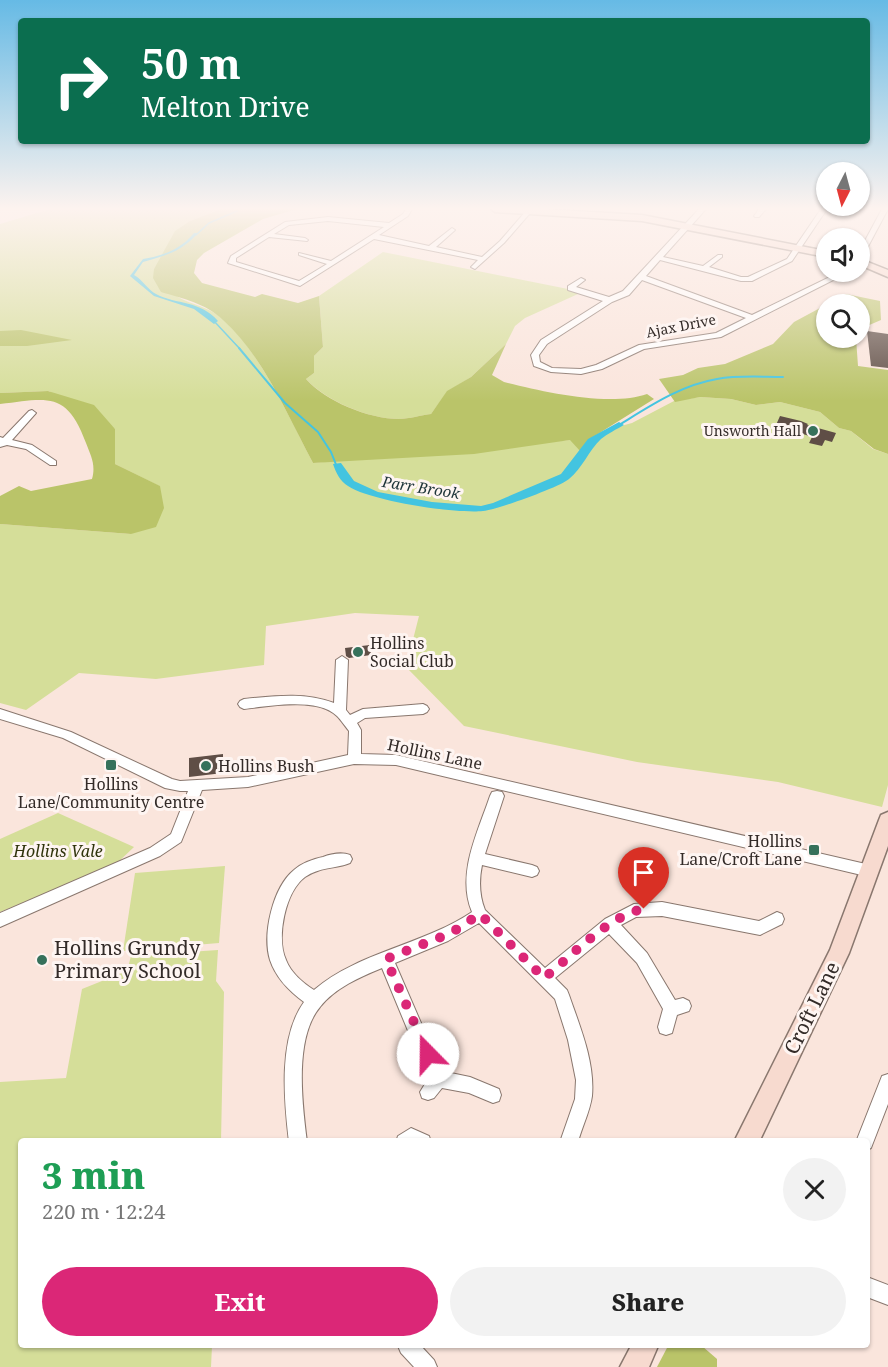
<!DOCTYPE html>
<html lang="en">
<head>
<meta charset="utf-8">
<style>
	:root { --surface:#fff; --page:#f2f2f2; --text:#222; --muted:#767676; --accent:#db2777 }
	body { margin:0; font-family:"Noto Serif",serif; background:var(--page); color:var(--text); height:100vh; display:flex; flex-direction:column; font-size:22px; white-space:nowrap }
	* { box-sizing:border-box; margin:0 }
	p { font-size:20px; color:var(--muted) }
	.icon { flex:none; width:33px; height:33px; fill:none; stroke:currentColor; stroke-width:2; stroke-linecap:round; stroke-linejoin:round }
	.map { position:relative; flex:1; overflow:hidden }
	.panel { position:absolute; left:18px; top:1138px; width:852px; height:210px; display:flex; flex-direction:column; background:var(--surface); border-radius:6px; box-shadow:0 2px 4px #0004 }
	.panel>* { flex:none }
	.banner { position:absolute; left:18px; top:18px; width:852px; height:126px; border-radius:6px; box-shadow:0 2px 4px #0004; background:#0b6e4f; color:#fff; overflow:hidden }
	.needle { width:39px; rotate:186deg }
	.buttons { position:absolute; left:816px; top:162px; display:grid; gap:12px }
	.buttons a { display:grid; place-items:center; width:54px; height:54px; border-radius:50%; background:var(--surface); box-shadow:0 2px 4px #0004; font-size:30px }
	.pin { position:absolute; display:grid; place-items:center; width:51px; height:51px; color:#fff; margin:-62px -26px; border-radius:50% 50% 50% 0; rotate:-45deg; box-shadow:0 0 6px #0007 }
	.pin .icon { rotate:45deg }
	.me { position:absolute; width:66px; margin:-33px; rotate:338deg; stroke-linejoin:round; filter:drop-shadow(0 0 4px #0008) }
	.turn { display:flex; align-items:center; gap:21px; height:126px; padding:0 24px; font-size:27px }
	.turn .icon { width:78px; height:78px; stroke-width:2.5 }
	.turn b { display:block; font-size:42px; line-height:51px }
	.round { display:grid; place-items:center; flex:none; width:63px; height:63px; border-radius:32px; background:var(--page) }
	.head { display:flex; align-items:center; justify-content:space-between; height:102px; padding:0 24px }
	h1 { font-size:36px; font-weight:800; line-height:45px; color:#1e9e55 }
	.cta { display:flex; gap:12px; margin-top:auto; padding:12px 24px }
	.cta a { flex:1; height:69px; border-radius:36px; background:var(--accent); color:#fff; font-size:24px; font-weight:800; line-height:69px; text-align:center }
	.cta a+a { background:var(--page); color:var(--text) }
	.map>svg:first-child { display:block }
	.green { fill:#d5de99 }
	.forest { fill:#bac469 }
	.water { fill:#43c4e0 }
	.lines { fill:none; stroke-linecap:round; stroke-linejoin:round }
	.stream-far1 { stroke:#43c4e0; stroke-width:1.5 }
	.stream { stroke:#43c4e0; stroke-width:2 }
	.building { fill:#5f4e46 }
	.street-casing { stroke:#89776e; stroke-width:2 }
	.secondary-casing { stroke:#89776e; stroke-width:3 }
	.street { fill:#fff; fill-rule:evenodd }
	.secondary { fill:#f7dacf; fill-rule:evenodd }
	.route { stroke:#db2777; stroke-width:10; stroke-dasharray:0 18 }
	.poi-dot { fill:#36715b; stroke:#fef5f2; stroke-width:2 }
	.labels { text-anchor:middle; stroke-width:6; stroke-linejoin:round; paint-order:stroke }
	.far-street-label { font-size:14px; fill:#332b28; stroke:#fef5f2 }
	.far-poi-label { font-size:14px; fill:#332b28; stroke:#fef5f2; text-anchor:end }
	.far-water-label { font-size:15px; font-style:italic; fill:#1e3439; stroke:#fef5f2 }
	.poi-label { font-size:16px; fill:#332b28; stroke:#fef5f2; text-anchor:start }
	.street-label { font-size:16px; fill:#332b28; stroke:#fef5f2 }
	.park-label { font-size:16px; font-style:italic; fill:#30340c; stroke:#fef5f2 }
	.near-poi-label { font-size:20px; fill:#332b28; stroke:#fef5f2; text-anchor:start }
	.near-street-label { font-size:20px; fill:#332b28; stroke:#fef5f2 }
</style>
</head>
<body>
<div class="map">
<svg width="888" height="1367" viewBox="0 0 888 1367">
	<rect width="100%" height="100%" fill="#fae5dc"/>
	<!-- green -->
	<g class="green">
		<path d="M 50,209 L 221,209 L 190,221 L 154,269 C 161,277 169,291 178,297 C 192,305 210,307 223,319 C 261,353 289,418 313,463 L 570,440 L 632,423 L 674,401 L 700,397 L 731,399 L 756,405 L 780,402 L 820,412 L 839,428 L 851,431 L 873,449 L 888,454 L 888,785 L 882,807 L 778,782 L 637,762 L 464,726 L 406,667 L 419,616 L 355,613 L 266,626 L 264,665 L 156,679 L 79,673 L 26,710 L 0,703 L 0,524 L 131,534 L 159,486 L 115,464 L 115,429 L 49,391 L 0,393 L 0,224 Z"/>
		<path d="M 383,252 L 578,291 L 578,294 L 525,318 L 515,326 L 506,344 L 471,377 L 447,392 L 431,414 C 421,415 409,419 399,419 C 369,419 326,401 306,379 L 314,373 L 314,356 L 323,347 L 319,296 Z"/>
		<polygon points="58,813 134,847 115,865 0,912 0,839"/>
		<polygon points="225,866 219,943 123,951 135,873"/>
		<polygon points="218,950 216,981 224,992 221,1141 21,1142 21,1346 212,1346 211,1367 0,1367 0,1082 66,1078 82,989 127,971 131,956"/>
	</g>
	<!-- forest -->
	<g class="forest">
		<path d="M 221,209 L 297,209 L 263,219 L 204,253 L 197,260 L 194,273 L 202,283 L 255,297 L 262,294 L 298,303 L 319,296 L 323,347 L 314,356 L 314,373 L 306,379 C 325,401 369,419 399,419 C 409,419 421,415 431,414 L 447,391 L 471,377 L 506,344 L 492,375 L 504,382 C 543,392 610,407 647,394 L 654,399 L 593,437 L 581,452 L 570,440 L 474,454 L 313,463 C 287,415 264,357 223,320 C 207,304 182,298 161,292 L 153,278 L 154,269 L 175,231 L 190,221 Z"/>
		<polygon points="846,294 880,301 881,320 860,329 860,304 826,304 826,338 856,338 858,366 888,370 888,454 874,449 851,431 839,428 820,412 780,402 756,405 731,399 700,397 675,402 659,379 683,375 698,368 725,364 773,344 794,322"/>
		<polygon points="21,330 72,340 27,346 0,346 0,331"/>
		<path d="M 48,391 L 94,405 L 115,429 L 115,464 L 160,486 L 164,508 L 156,527 L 131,534 L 0,524 L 0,496 L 19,486 L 31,491 L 92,479 C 96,465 91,456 86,443 C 67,391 48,398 0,404 L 0,393 Z"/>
		<polygon points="668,1346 702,1346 717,1359 717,1367 657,1367"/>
	</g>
	<!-- water -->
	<g class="water">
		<path d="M 194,233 L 198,233 C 180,253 166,255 143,262 L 134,275 C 143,280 148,290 156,294 C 177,305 200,300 218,321 L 214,324 L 194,309 L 154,296 L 130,276 L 143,259 C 163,256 181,249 194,233 Z"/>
		<path d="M 619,422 L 624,425 C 617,429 607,434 601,439 C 589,450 582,469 569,479 C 560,487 496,510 483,511 C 456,514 370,501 348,486 C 340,481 336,473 333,464 L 341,463 L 354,481 L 378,492 L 432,502 L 481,506 L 493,503 L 561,474 L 588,439 Z"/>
	</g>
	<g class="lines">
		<!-- stream-far1 -->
		<g class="stream-far1">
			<polyline points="196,235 209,223 237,211"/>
			<polyline points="213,320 240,349"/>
		</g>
		<!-- stream -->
		<g class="stream">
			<polyline points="239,348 285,403 318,432 331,452 337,467"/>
			<path d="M 619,425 C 650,406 681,385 717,379 C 739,375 761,377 783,377"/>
		</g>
	</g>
	<!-- building -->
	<g class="building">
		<polygon points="867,331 888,334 888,368 871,366"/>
		<polygon points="780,416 801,421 808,424 807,425 836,433 832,442 825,440 822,446 809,443 812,437 776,425"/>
		<polygon points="370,645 371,655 349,658 346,656 345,648"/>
		<polygon points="223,754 223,773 189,777 189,758"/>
	</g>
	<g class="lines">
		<defs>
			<g id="street">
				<path d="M 406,209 L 412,209 L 408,216 L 379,235 L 429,246 L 452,228 L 455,230 L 454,231 L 436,247 L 482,257 L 500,241 L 526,211 L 531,212 L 504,243 L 475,269 L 471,267 L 478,260 L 374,239 L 300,286 L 228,263 L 231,256 L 285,222 L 328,217 L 389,223 L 403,214 ZM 328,221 L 384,227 L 331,261 L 299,253 L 299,255 L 327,264 L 299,281 L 236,262 L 236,258 L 269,237 L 307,241 L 308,240 L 305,238 L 274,234 L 289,225 Z"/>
				<path d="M 699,209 L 706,209 L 663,257 L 703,266 L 718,255 L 722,255 L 722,257 L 709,267 L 741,277 L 748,277 L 787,259 L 821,209 L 827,209 L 792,261 L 752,281 L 741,281 L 660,260 L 646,276 L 752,315 L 840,272 L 849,272 L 721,337 L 644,349 L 602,369 L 581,374 L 551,372 L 534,366 L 531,355 L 541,340 L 603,301 L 568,290 L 568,286 L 581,278 L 585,280 L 576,287 L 609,297 L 623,291 ZM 642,280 L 746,318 L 716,333 L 639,345 L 596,365 L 581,369 L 552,368 L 540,362 L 539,355 L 547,344 L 612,302 L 629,295 Z"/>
				<polygon points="759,209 766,209 759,217 755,217 754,216"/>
				<polygon points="882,209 888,209 863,256 860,258 860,250"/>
				<polygon points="32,410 36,413 12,440 32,445 56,461 56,465 50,465 26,449 7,445 0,447 0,437 3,438 29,411"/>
				<path d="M 342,656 L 348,660 L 346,710 L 350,715 L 363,709 L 423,704 L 427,706 L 429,709 L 427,712 L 423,714 L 365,718 L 357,723 L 361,730 L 361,754 L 396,755 L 870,865 L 875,867 L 877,871 L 875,875 L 870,877 L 396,765 L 354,764 L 248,787 L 202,790 L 181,842 L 160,856 L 0,927 L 0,913 L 150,848 L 171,834 L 188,791 L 180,791 L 165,788 L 63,738 L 0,719 L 0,709 L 71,732 L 172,779 L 180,781 L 248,777 L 348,755 L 349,731 C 345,726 341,720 337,716 C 318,697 268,706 244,709 L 240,707 L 238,704 L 240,701 L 244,699 C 275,696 304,692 334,703 L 336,660 Z"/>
				<path d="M 497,791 L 502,792 L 504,796 L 485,854 L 532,865 L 537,867 L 539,871 L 537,875 L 532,877 L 482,865 C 479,880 479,895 485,910 L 545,968 L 605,919 L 634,904 L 662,902 L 759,921 L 777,912 L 782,914 L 784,919 L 782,924 L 760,935 L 662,916 L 636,917 L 621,925 L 647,953 L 675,1000 L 683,998 L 689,1001 L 691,1006 L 689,1011 L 677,1015 L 672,1033 L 666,1035 L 660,1033 L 658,1027 L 663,1009 L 637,963 L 609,934 L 555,978 L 567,990 L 569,995 C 580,1027 595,1062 592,1096 C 590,1111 582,1127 578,1142 L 560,1142 L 575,1099 L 576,1080 L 568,1040 L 555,999 L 479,923 L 448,941 L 395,963 L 441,1069 L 446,1072 L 470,1077 L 499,1089 L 501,1095 L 499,1101 L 493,1103 L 469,1093 L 442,1088 L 434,1098 L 428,1100 L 422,1098 L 420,1092 L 428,1079 L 382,968 C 360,977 335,988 320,1007 C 294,1038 302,1103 307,1142 L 289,1142 C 284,1100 278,1038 304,1002 C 289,991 276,978 270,960 C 262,934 273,887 294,870 C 302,863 313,859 323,857 C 331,854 342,852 350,855 L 352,859 L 350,863 C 335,869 319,867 305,877 C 285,892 276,938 286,960 C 291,973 303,983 314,990 C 358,952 423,945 472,912 C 456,874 478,832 490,796 L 492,792 Z"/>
				<polygon points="888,1074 888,1104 871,1148 867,1150 867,1142 856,1142 882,1076"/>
				<polygon points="411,1128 429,1136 431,1142 396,1142 398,1136"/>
				<polygon points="867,1277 888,1285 888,1305 867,1297"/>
				<polygon points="398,1346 421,1346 434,1360 437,1367 414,1367 401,1353"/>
			</g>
			<g id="secondary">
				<polygon points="491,209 541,209 642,215 826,251 826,257 642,221 495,212"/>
				<polygon points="860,259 888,270 888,277 860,265"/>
				<polygon points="888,812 888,846 849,953 759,1142 734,1142 830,950 879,820 881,815"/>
				<polygon points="631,1346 658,1346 649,1367 620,1367"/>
			</g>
		</defs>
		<!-- street casing -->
		<use href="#street" class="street-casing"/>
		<!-- secondary casing -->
		<use href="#secondary" class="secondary-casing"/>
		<!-- street -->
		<use href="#street" class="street"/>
		<!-- secondary -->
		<use href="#secondary" class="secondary"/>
	</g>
	<!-- sky -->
	<linearGradient id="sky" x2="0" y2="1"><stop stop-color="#66bae5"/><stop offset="0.52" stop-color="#fdf3ef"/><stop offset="1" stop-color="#fdf3ef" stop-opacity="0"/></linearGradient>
	<rect width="888" height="401" fill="url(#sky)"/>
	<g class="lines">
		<!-- route -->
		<path class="route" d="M 428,1054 L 386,959 L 451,933 L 480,914 L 544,978 C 572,956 609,915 644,909"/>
	</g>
	<!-- markers -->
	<g class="poi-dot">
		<circle cx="813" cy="431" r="6"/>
		<circle cx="358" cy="652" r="6"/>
		<rect x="105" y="759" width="12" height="12" rx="3"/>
		<circle cx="206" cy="766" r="6"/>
		<rect x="808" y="844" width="12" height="12" rx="3"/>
		<circle cx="42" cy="960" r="6"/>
	</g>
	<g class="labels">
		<!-- far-street labels -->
		<g class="far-street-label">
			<text transform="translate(681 326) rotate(-11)" y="5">Ajax Drive</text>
		</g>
		<!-- far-poi labels -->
		<g class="far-poi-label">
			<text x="801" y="436">Unsworth Hall</text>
		</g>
		<!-- far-water labels -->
		<g class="far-water-label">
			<text transform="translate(421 488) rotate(9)" y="5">Parr Brook</text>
		</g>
		<!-- poi labels -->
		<g class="poi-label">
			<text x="370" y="649">Hollins<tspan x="370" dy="18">Social Club</tspan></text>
			<text x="218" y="772">Hollins Bush</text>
			<text x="111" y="790" text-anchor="middle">Hollins<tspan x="111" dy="18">Lane/Community Centre</tspan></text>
			<text x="802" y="847" text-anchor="end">Hollins<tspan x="802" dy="18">Lane/Croft Lane</tspan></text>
		</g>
		<!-- street labels -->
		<g class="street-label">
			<text transform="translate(435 754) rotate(12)" y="6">Hollins Lane</text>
		</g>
		<!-- park labels -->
		<g class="park-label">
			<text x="58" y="857">Hollins Vale</text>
		</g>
		<!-- near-poi labels -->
		<g class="near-poi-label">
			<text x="54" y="955">Hollins Grundy<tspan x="54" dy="23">Primary School</tspan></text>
		</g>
		<!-- near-street labels -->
		<g class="near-street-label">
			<text transform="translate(812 1008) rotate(-64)" y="7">Croft Lane</text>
		</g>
	</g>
</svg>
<div class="buttons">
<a><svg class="needle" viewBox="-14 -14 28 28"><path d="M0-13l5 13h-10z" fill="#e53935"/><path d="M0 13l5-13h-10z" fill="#767676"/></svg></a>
<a><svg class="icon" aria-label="sound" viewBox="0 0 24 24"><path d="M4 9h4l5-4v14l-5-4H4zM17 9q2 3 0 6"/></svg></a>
<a><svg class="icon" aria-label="search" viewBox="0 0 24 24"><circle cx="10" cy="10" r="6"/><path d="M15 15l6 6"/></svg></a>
</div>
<div class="pin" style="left:644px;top:909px;background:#d93025"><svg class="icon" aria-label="arrive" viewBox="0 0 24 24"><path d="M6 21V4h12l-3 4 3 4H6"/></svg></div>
<svg class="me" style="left:428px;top:1054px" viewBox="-20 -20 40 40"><circle r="19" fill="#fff"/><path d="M0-13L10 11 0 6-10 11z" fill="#db2777"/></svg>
<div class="banner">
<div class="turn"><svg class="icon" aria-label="right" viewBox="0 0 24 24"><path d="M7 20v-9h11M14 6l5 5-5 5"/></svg><div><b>50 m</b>Melton Drive</div></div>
</div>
<section class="panel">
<div class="head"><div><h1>3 min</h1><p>220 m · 12:24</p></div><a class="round"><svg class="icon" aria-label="close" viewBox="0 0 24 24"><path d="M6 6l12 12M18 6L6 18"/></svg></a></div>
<div class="cta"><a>Exit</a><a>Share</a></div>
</section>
</div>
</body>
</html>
